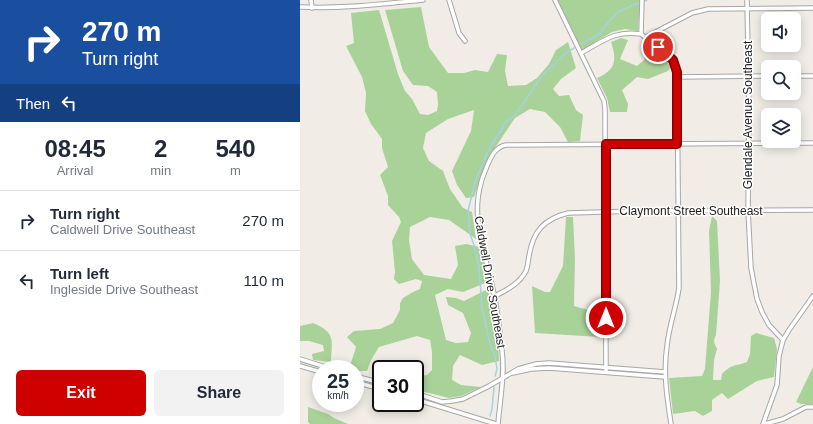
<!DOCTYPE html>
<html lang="en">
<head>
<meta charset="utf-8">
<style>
	:root { --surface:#fff; --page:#f2f2f3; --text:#1f2937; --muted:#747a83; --line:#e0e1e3; --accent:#cf0100 }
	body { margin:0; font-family:Arial,sans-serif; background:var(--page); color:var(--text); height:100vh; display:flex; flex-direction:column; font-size:15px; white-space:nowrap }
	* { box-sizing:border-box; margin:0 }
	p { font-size:13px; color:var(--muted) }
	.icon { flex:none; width:22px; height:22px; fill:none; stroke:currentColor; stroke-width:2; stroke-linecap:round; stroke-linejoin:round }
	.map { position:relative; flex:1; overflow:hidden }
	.sheet { display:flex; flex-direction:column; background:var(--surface); width:300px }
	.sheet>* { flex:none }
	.hud { background:#1a4fa0; color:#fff; overflow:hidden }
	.controls { position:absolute; left:461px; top:12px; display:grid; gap:8px }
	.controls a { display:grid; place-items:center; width:40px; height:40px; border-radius:6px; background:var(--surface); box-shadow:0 2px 10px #0003; font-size:20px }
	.speed { position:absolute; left:12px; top:360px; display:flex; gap:8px; font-size:20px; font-weight:700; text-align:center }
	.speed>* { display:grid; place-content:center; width:52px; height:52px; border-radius:50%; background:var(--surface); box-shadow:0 2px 10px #0003; line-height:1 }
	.speed small { font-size:10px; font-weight:400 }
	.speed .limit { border:2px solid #111; border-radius:6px; background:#fff; color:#111 }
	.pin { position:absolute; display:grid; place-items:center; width:34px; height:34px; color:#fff; margin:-17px; border:2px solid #fff; border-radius:50%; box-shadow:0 1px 4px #0007 }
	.me { position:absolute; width:44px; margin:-22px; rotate:0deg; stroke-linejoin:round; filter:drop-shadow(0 0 3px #0008) }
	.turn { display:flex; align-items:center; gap:14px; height:84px; padding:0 16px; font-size:18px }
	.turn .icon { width:52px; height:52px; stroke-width:2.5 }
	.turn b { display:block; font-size:28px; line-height:34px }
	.then { display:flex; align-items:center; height:38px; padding:0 16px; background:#0003; gap:8px; font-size:15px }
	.eta { display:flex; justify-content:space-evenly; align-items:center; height:68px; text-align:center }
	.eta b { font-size:24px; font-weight:700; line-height:28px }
	.cta { display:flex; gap:8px; margin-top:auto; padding:8px 16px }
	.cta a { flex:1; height:46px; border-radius:6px; background:var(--accent); color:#fff; font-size:16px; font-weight:700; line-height:46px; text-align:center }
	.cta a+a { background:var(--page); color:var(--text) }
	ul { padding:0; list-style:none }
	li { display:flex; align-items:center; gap:12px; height:60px; padding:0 16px; border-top:1px solid var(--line) }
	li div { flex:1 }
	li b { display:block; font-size:15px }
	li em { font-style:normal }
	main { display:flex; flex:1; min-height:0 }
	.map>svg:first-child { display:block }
	.forest { fill:#a9d298 }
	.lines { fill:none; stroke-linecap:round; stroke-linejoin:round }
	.stream { stroke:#a4d2e0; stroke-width:1.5 }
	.street-casing { stroke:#a7a7a7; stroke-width:5.5 }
	.street { stroke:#fff; stroke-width:3.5 }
	.route-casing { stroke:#870100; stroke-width:10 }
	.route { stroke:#cf0100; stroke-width:7 }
	.labels { text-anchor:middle; stroke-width:3; stroke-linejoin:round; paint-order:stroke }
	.street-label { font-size:12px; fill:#202020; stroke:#fff }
</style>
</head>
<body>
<main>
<section class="sheet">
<div class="hud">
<div class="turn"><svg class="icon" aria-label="right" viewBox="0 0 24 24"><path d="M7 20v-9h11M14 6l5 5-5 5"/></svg><div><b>270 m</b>Turn right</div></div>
<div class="then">Then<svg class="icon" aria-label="left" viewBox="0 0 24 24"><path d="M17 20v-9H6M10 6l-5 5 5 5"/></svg></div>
</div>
<div class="eta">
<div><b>08:45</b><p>Arrival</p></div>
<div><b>2</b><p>min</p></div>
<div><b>540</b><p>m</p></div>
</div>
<ul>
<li><svg class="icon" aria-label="right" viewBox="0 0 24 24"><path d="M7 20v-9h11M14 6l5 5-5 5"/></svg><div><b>Turn right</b><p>Caldwell Drive Southeast</p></div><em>270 m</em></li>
<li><svg class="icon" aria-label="left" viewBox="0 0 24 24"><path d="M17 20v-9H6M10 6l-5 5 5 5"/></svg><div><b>Turn left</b><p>Ingleside Drive Southeast</p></div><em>110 m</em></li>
</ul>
<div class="cta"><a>Exit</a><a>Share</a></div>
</section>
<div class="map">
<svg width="513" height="424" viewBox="0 0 513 424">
	<rect width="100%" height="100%" fill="#f1ede6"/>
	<!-- forest -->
	<g class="forest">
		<polygon points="257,0 340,0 338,31 325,29 312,32 282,50"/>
		<polygon points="121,7 129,47 148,73 164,73 175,70 188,72 197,54 207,55 205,71 208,86 226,85 237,78 249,64 256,50 268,42 276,68 261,79 253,89 259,96 269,95 276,110 283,115 280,141 268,142 260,127 245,112 230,109 215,118 190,155 179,181 174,197 166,198 157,185 152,171 171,131 174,110 148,119 126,133 123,148 129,161 143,171 150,189 163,208 172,212 176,239 149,220 130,217 110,227 109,240 112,259 124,275 151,279 158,265 155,246 166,244 180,247 188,282 163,292 148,289 135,295 146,340 156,343 168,342 171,333 163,313 148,305 146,297 156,298 164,301 188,289 198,339 199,361 182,365 160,355 153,366 152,380 161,385 181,387 161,396 149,398 121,391 115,387 115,379 119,376 127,375 132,370 132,352 130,340 117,336 79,347 71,360 67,371 55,371 55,369 49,369 56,347 47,337 54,331 80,329 93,323 100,310 100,303 103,298 113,292 120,289 122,281 116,279 99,284 94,279 95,272 92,241 101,222 99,217 88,205 88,196 80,175 88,167 82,148 82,139 71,124 65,111 66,93 62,77 46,46 54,43 51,13 79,10 98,74 105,91 112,99 120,114 128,115 137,111 138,104 137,92 128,86 113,85 103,71 85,10"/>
		<path d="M 321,38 L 328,40 L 320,59 L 337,66 L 344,60 L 350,47 L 356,49 L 371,67 L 368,71 L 348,79 L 337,77 L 322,90 L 328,104 L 327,112 L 310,112 L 307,98 L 297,78 C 316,70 317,60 311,42 Z"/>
		<path d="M 412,216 L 417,221 L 420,281 L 416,335 C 413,341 414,343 417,349 L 414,360 L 413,380 L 421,380 L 422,374 C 433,363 434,367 447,362 L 450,354 L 451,336 L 456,333 L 474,338 L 477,349 L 474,377 L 457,381 L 428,399 L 422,393 L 412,400 L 412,411 L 403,416 L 395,411 L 373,414 L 369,378 L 402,376 L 405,369 L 411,292 L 409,231 Z"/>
		<polygon points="266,217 273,217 275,258 274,306 302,314 300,337 235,333 232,286 245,292 250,292 263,266"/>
		<path d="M 13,323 C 36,333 32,339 31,362 L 13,360 L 12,354 L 24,351 L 23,345 L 9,341 L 0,341 L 0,326 Z"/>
		<polygon points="513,367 513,404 501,404 496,402"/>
		<polygon points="8,407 28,414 34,418 48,424 10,424 8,422"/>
	</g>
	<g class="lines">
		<!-- stream -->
		<g class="stream">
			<polyline points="345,1 347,0"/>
			<polyline points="281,44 301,33 303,28 318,12 338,3"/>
			<polyline points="195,376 197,369 195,356 190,344 182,308 179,267 174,245 170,234 168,211 175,182 188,151 206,122 215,115 223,104 241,77 266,53 274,48"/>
			<polyline points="190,416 192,409 194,387"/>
		</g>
		<defs>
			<g id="street">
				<polyline points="11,0 12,8"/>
				<polyline points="149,0 159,33 165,41"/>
				<polyline points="255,0 304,101 305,109 306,371"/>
				<path d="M 342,0 L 341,34 L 370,57 L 375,63 L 377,72 L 379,288 C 376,308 369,326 367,346 C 363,372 367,398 371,424"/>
				<polyline points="447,0 449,111 448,210 451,268 457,299 462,312 469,325 483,340"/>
				<path d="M 0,7 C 41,9 82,4 123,0"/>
				<polyline points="346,37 392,13 408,9 513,8"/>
				<path d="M 281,53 C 303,41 315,30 341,34"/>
				<polyline points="494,76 513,76"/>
				<polyline points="377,77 468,76"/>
				<path d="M 195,296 C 207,290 220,283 226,271 C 228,266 228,261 229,256 C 233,231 244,219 268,213 L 337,211 L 513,210"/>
				<polyline points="0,359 32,369"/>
				<polyline points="0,366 21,372"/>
				<polyline points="213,373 231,369 249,368 365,377"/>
				<polyline points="55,376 81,383"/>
				<polyline points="55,382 81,389"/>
				<polyline points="115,393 142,402 152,401 163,399 189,386 218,369 236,364 249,363 365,372"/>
				<polyline points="115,399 196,424"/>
				<path d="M 198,424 C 200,400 205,375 202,351 C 200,332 198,313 194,294 C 187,258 170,221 181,183 C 182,178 185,172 187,166 C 191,157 195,147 206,145 L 513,143"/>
				<polyline points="463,424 477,385 479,356 483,340 489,330 513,296"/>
				<polyline points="465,424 483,419 506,407 513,407"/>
			</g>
		</defs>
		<!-- street casing -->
		<use href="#street" class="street-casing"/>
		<!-- street -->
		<use href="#street" class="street"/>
	</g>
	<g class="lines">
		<defs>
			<polyline id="route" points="306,318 306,144 377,144 377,72 373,60 358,47"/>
		</defs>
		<!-- route casing -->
		<use href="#route" class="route-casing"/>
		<!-- route -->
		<use href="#route" class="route"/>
	</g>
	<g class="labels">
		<!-- street labels -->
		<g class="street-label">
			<text transform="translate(448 115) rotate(-90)" y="4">Glendale Avenue Southeast</text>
			<text x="391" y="215">Claymont Street Southeast</text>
			<text transform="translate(190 282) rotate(80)" y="4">Caldwell Drive Southeast</text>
		</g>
	</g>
</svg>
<div class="controls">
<a><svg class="icon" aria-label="sound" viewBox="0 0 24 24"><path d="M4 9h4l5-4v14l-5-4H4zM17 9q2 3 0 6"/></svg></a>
<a><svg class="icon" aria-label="search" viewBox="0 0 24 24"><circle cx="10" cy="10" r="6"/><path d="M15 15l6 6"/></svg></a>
<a><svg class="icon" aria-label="layers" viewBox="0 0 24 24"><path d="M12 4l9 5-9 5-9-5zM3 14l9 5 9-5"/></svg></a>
</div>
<div class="speed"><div>25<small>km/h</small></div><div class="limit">30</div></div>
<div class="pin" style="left:358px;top:47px;background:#d93025"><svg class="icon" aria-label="arrive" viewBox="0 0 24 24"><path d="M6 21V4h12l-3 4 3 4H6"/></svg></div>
<svg class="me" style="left:306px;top:318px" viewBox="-20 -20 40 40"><circle r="17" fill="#cf0100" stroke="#fff" stroke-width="3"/><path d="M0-11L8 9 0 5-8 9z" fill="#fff"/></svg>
</div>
</main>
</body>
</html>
